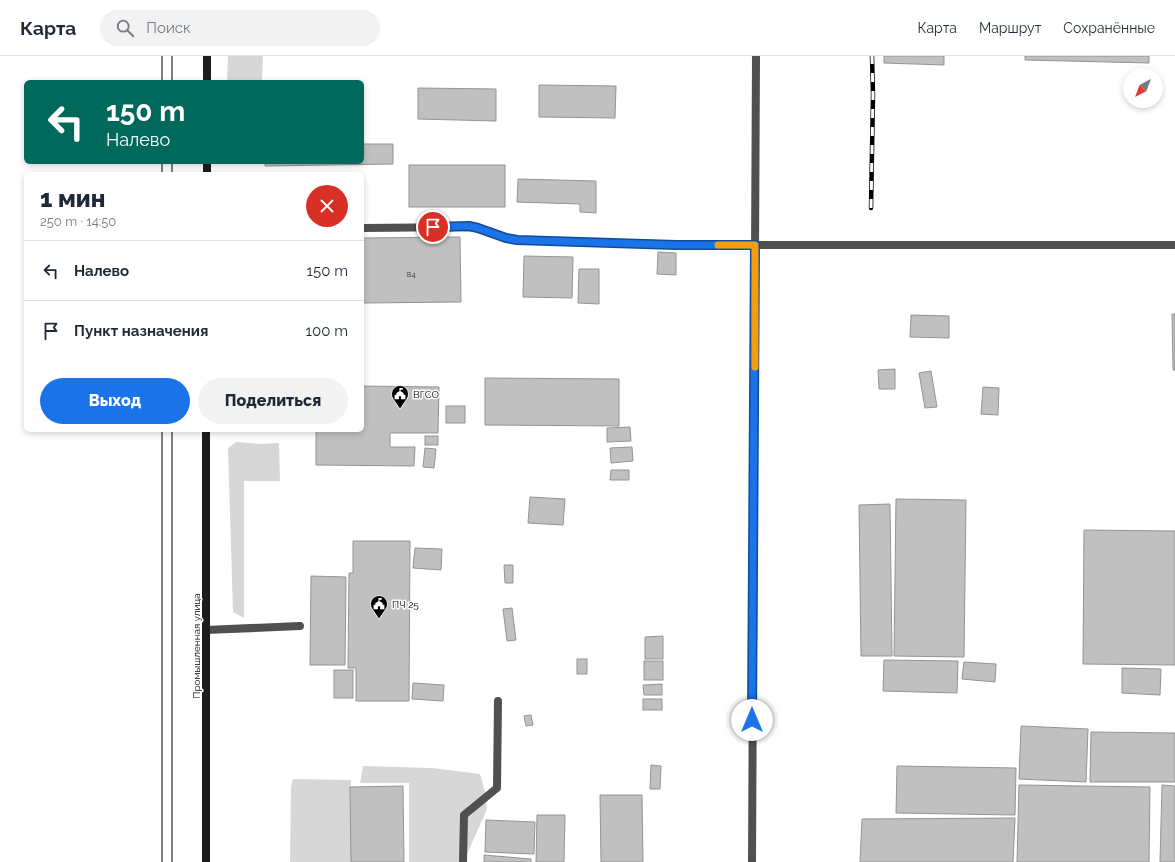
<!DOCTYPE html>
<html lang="ru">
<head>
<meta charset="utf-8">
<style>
	:root { --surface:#fff; --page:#f2f2f3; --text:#1f2937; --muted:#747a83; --line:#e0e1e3; --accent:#1a73e8 }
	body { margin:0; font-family:Raleway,sans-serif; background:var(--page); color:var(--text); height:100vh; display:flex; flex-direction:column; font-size:15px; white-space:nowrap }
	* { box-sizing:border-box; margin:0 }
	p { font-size:13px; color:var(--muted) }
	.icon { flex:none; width:22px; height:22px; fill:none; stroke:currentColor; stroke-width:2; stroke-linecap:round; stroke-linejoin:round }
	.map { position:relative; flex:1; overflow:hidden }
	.panel { position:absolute; left:24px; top:116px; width:340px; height:260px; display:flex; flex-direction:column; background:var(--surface); border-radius:6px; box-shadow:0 2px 6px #0003 }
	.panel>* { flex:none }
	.hud { position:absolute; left:24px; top:24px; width:340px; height:84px; border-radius:6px; box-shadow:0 2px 6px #0003; background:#00695c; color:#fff; overflow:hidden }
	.needle { width:26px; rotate:221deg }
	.buttons { position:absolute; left:1123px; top:12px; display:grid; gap:8px }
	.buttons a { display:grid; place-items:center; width:40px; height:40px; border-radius:50%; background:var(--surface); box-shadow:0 2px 6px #0003; font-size:20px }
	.pin { position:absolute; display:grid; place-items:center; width:34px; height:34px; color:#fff; margin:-17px; border:2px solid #fff; border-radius:50%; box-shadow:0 1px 4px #0007 }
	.me { position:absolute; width:44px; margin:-22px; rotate:0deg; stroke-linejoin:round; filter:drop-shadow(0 0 3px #0008) }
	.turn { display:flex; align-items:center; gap:14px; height:84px; padding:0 16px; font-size:18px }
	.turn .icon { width:52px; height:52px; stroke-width:2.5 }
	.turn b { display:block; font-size:28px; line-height:34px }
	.round { display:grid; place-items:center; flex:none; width:42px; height:42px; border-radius:21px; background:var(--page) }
	.overview { display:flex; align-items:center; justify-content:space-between; height:68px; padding:0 16px }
	h1 { font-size:24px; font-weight:800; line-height:30px }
	.primary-button { display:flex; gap:8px; margin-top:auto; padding:8px 16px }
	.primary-button a { flex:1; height:46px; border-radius:24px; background:var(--accent); color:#fff; font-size:16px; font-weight:800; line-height:46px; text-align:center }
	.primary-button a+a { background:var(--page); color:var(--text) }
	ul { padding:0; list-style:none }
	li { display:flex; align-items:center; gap:12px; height:60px; padding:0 16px; border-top:1px solid var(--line) }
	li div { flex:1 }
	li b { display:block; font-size:15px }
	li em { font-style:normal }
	header { display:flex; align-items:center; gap:24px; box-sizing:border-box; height:56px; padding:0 20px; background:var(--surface); border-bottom:1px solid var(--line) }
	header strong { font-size:19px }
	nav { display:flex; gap:22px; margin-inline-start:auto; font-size:14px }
	.search { width:280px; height:36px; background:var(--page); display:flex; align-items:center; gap:10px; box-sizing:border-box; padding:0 14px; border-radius:22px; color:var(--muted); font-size:15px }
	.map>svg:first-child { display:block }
	.green { fill:#d7d7d7 }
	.building { fill:#c0c0c0; stroke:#949494 }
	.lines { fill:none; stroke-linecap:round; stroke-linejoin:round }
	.lane { stroke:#505050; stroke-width:8 }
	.secondary { stroke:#1d1d1d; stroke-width:8 }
	.tram { stroke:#000; stroke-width:1 }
	.rail-casing { stroke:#000; stroke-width:4.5 }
	.rail { stroke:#fff; stroke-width:3; stroke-dasharray:9; stroke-linecap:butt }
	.route-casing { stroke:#114b97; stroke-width:10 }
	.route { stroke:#1a73e8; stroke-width:7 }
	.slow { stroke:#f59e0b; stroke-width:7 }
	.labels { text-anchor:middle; stroke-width:3; stroke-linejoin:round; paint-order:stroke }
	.number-label { font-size:8px; fill:#303030 }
	.poi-label { font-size:10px; fill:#000; stroke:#fff; text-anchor:start }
	.street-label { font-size:10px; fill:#000; stroke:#fff }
</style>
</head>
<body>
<header>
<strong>Карта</strong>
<div class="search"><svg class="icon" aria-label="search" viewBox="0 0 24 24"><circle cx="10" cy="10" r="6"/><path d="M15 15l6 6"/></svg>Поиск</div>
<nav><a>Карта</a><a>Маршрут</a><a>Сохранённые</a></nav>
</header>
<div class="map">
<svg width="1175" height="806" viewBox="0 0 1175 806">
	<rect width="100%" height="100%" fill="#fff"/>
	<!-- green -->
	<g class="green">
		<polygon points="228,0 263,0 262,26 227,26"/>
		<polygon points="236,386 261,388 279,387 280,425 244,425 244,562 233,556 228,392"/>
		<polygon points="363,710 432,712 480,718 485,736 487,753 468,796 461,806 409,806 409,727 360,727"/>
		<polygon points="293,723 351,724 351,806 290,806 291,731"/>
	</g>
	<!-- building -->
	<g class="building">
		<polygon points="884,0 944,0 944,9 884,7"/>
		<polygon points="1025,0 1149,0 1149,7 1025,4"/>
		<polygon points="539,29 616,30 615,62 539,61"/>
		<polygon points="418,32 496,33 496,65 418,63"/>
		<polygon points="362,88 393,88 393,108 265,110 265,106 362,106"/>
		<rect x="409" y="109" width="96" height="42"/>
		<polygon points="518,123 596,125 596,157 580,156 580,148 517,146"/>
		<polygon points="460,181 461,246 362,247 362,182"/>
		<polygon points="658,196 676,197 676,219 657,218"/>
		<polygon points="524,200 573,201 572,242 523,241"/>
		<polygon points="579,213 599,213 599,248 578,247"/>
		<polygon points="1172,258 1175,258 1175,314 1173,314"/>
		<polygon points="911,259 949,260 949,282 910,281"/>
		<polygon points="895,313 895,333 879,333 878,314"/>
		<polygon points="931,315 937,351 925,352 919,317"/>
		<polygon points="485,322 619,323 619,370 485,369"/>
		<polygon points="362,330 439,331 438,377 390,377 390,391 415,391 414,410 316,409 316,374 362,374"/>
		<polygon points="983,331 999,332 998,359 981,358"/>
		<rect x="446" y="350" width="19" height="17"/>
		<polygon points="630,371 631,385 607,386 607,372"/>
		<rect x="425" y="380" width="13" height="9"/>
		<polygon points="632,391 633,405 611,407 610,392"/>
		<polygon points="425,392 436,393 434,412 423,411"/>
		<polygon points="611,414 629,414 629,424 610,424"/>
		<polygon points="530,441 565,443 563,469 528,467"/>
		<polygon points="896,443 966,444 964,601 894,600"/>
		<polygon points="890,448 892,600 861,600 859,449"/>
		<polygon points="1084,474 1175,475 1175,609 1083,608"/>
		<polygon points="353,485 410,485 409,645 356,645 356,612 348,612 349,517 353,517"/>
		<polygon points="415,492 442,493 441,514 413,512"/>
		<polygon points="504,509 513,509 513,527 505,527"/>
		<polygon points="311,520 346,521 345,609 310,609"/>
		<polygon points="512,552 516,584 507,585 503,553"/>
		<polygon points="663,580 663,603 645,603 645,581"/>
		<rect x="577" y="603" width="10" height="15"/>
		<polygon points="884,604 958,605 957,637 883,635"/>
		<rect x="644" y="605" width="19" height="19"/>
		<polygon points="964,606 996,608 995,626 962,623"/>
		<polygon points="1122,612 1161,613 1160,639 1122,637"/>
		<rect x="334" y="614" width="19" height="28"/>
		<polygon points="413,627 444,629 443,645 412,643"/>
		<polygon points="662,628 662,639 644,639 643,629"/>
		<rect x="643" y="643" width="19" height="11"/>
		<polygon points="531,659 533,669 526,670 524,660"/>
		<polygon points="1021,670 1088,673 1086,726 1019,723"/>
		<polygon points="1091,676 1175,677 1175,726 1090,726"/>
		<polygon points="651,709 661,710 660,733 650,733"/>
		<polygon points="897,710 1016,712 1015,759 896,757"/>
		<polygon points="1019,729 1150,731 1149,806 1017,806"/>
		<polygon points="1162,729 1175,730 1175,806 1160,806"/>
		<polygon points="403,730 404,806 351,806 350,731"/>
		<polygon points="600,739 642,739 643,806 601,806"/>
		<polygon points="537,759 565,759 564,806 536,806"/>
		<polygon points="1015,762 1013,806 860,806 862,763"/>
		<polygon points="486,764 535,766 534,798 485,796"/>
		<polygon points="484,799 531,803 531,806 484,806"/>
	</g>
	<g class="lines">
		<!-- lane -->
		<g class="lane">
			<path d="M 362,172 L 469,171 C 486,173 501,181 517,184 L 676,189 L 1175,189"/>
			<polyline points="206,574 300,570"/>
			<polyline points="463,806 464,759 497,732 498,645"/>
			<polyline points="752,806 756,0"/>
		</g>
		<!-- secondary -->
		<g class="secondary">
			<polyline points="207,26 207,0"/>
			<polyline points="207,118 207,106"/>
			<polyline points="206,806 206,374"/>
		</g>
		<!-- tram -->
		<g class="tram">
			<polyline points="162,0 162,26"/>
			<polyline points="172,26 172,0"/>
			<polyline points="162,106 162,118"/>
			<polyline points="172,118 172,106"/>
			<polyline points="162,374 162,806"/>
			<polyline points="172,806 172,374"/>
		</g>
		<defs>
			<polyline id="rail" points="871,152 873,39 872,0"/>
		</defs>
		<!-- rail casing -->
		<use href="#rail" class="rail-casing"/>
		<!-- rail -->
		<use href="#rail" class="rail"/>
	</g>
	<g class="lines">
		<defs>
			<polyline id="route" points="433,171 469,170 478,172 506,182 517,184 676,189 755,189 752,664"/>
		</defs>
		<!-- route casing -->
		<use href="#route" class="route-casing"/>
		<!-- route -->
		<use href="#route" class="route"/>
		<!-- slow -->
		<polyline class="slow" points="718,189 755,189 755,311"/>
	</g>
	<!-- icons -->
	<defs>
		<symbol id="civic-pin" viewBox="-11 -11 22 30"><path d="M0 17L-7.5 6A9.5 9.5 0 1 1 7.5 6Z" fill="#000" stroke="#fff"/><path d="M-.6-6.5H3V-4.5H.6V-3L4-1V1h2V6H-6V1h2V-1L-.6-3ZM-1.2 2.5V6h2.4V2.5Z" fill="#fff"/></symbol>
	</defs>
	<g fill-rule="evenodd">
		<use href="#civic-pin" x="390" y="328" width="20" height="27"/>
		<use href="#civic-pin" x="369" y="538" width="20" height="27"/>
	</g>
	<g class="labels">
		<!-- number labels -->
		<g class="number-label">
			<text x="411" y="221">84</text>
		</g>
		<!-- poi labels -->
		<g class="poi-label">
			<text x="413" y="342">ВГСО</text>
			<text x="392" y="552">ПЧ 25</text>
		</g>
		<!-- street labels -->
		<g class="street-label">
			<text transform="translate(196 590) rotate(-90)" y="4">Промышленная улица</text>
		</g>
	</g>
</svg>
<div class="buttons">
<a><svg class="needle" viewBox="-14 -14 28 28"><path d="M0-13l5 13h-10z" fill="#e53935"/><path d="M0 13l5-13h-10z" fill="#747a83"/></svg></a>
</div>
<div class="pin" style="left:433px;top:171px;background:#d93025"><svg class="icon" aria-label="arrive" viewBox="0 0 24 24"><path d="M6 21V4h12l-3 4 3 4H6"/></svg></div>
<svg class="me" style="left:752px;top:664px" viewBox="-20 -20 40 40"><circle r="19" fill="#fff"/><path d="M0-13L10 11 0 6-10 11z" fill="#1a73e8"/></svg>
<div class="hud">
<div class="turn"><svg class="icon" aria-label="left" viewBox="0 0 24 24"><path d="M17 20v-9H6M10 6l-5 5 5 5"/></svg><div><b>150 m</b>Налево</div></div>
</div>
<section class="panel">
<div class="overview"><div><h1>1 мин</h1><p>250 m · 14:50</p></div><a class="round" style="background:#d93025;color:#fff"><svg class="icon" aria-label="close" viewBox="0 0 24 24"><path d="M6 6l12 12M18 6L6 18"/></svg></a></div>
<ul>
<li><svg class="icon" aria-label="left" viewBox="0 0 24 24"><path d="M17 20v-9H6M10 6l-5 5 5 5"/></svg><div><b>Налево</b></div><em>150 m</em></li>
<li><svg class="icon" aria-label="arrive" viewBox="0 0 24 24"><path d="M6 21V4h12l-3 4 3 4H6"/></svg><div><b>Пункт назначения</b></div><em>100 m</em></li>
</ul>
<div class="primary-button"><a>Выход</a><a>Поделиться</a></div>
</section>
</div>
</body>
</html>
